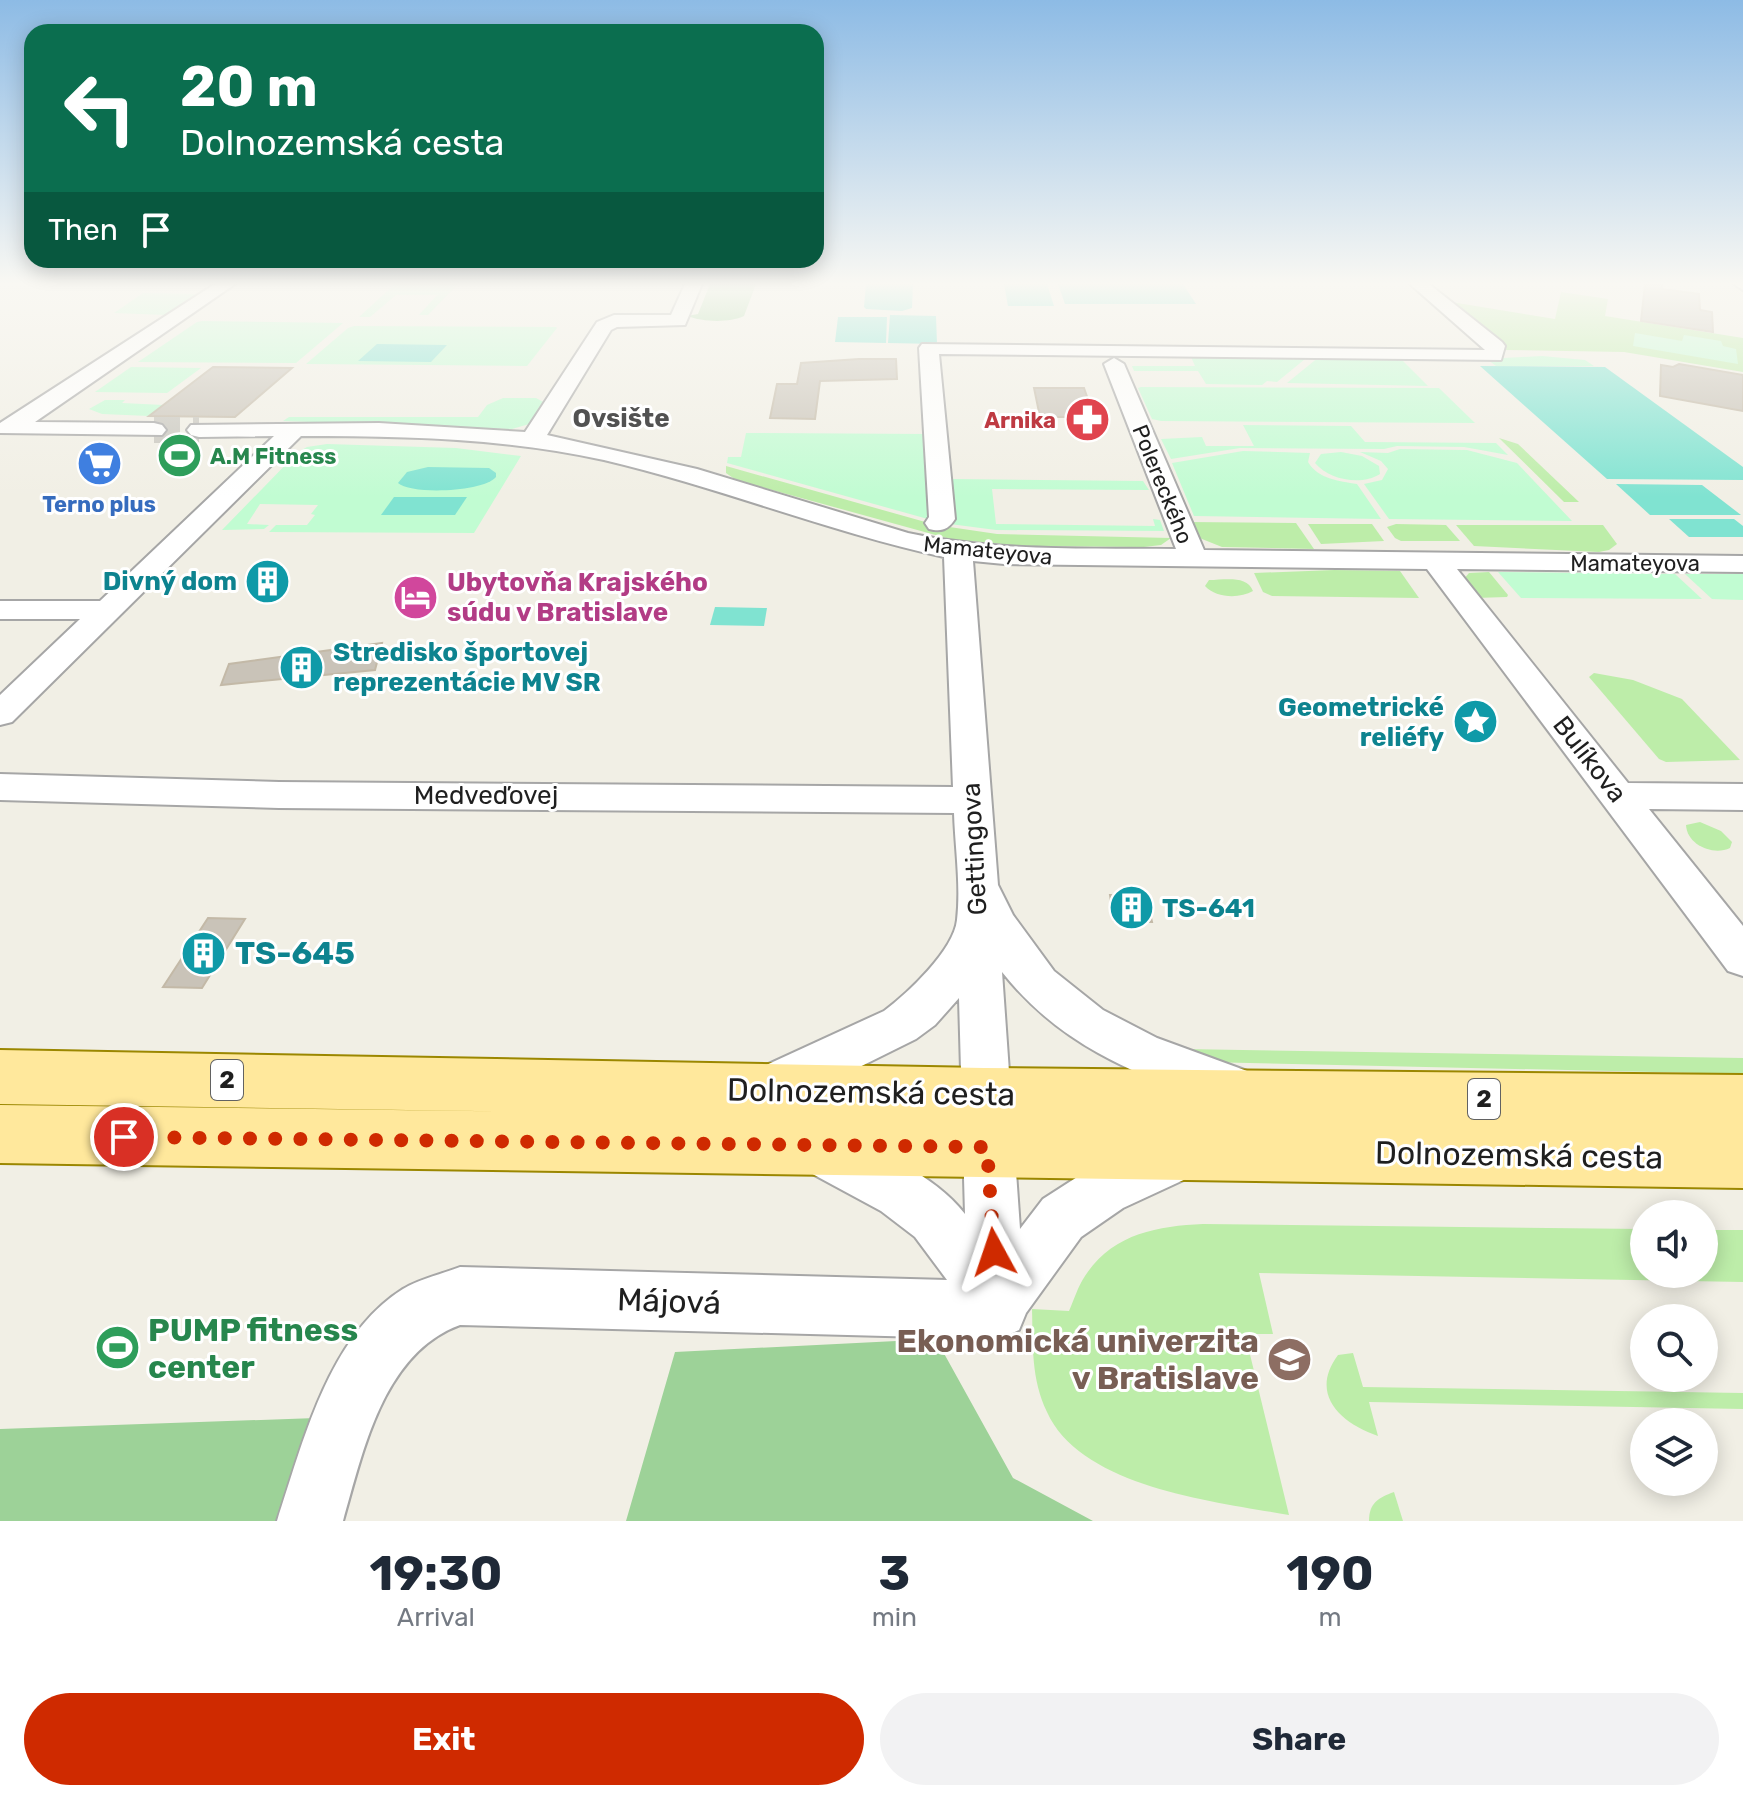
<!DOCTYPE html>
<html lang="en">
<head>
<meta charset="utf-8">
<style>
	:root { --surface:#fff; --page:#f2f2f3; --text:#1f2937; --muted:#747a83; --accent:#cf2a00 }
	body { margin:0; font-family:Rubik,sans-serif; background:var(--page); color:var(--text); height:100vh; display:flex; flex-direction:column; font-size:30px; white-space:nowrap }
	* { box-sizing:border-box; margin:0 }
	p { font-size:26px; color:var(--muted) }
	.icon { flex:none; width:44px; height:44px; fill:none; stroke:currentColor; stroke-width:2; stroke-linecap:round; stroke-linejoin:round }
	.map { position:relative; height:1521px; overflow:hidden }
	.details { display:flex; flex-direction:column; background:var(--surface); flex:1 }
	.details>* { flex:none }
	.banner { position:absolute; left:24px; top:24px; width:800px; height:244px; border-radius:24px; box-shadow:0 4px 20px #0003; background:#0b6e4f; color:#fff; overflow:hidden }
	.tools { position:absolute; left:1630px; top:1200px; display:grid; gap:16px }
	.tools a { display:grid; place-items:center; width:88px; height:88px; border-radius:50%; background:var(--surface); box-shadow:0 4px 20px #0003; font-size:40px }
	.pin { position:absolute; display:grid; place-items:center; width:68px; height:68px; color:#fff; margin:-34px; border:4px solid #fff; border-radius:50%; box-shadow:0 2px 8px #0007 }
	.me { position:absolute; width:88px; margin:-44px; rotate:355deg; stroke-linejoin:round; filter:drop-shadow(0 0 6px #0008) }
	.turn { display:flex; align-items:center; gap:28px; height:168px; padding:0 24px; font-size:36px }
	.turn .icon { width:104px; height:104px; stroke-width:2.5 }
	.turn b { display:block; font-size:56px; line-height:68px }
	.then { display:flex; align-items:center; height:76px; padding:0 24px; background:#0003; gap:16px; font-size:30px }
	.eta { display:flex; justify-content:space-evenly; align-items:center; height:136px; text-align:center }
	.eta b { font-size:48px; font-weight:700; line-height:56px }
	.action { display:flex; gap:16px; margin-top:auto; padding:16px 24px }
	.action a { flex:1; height:92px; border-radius:48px; background:var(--accent); color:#fff; font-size:32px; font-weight:700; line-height:92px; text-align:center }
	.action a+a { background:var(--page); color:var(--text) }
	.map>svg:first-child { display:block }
	.grass { fill:#bdeda9 }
	.forest { fill:#9dd298 }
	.park { fill:#c1fcd2 }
	.pitch { fill:#80e3d1 }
	.building { fill:#c9c3b8; stroke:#c3b9a7; stroke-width:2 }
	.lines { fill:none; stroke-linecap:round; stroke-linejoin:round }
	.minor-tunnel { stroke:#c7c5bd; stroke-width:26; stroke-dasharray:26 13; stroke-linecap:butt }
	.minor-casing { stroke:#a6a6a6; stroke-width:4 }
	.major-casing { stroke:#9b8700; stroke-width:4 }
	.minor { fill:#fff; fill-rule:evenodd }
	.major { fill:#ffe89c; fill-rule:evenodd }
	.route { stroke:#cf2a00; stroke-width:14; stroke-dasharray:0 25.2 }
	.labels { text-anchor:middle; stroke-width:6; stroke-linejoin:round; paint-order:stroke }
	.far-health-label { font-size:22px; font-weight:bold; fill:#be3a42; stroke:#fff; text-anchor:end }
	.far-leisure-label { font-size:22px; font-weight:bold; fill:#27864d; stroke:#fff; text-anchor:start }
	.far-street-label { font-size:22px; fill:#1f1f1f; stroke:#fff }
	.far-shop-label { font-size:22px; font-weight:bold; fill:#366cbe; stroke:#fff }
	.shield { fill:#fff; stroke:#626262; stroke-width:2 }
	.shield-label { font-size:24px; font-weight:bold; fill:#1f1f1f }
	.far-quarter-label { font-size:26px; font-weight:bold; fill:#525252; stroke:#fff }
	.culture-label { font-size:26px; font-weight:bold; fill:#0d838f; stroke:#fff; text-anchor:end }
	.hotel-label { font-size:26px; font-weight:bold; fill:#b23c85; stroke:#fff; text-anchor:start }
	.street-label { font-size:26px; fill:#1f1f1f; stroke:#fff }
	.near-culture-label { font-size:32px; font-weight:bold; fill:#0d838f; stroke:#fff; text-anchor:start }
	.near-street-label { font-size:32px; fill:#1f1f1f; stroke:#fff }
	.near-leisure-label { font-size:32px; font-weight:bold; fill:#27864d; stroke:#fff; text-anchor:start }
	.near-education-label { font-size:32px; font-weight:bold; fill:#785e54; stroke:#fff; text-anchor:end }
</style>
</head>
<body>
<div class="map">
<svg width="1743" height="1521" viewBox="0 0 1743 1521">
	<rect width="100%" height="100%" fill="#f1efe5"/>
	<!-- grass -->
	<g class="grass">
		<polygon points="1561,292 1608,299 1605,316 1743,338 1743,372 1624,352 1505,350 1445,301 1555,319"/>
		<polygon points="1499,438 1518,444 1579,502 1564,502"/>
		<polygon points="726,466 936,525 997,534 1171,538 1161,545 1144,547 1023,546 950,539 736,480 726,473"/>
		<polygon points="1188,522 1296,523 1314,549 1222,547 1197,537"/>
		<polygon points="1308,524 1372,524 1384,541 1321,544"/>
		<polygon points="1396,524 1446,525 1460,541 1401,541 1395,538 1387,527"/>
		<polygon points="1456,525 1603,525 1617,544 1609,550 1599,552 1474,546"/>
		<polygon points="1334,570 1400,571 1419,598 1272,596 1263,592 1254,573"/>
		<polygon points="1489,572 1508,595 1507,597 1475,598 1463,580 1469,573"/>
		<path d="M 1209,580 C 1225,580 1247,575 1253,591 C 1239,599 1216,598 1205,586 Z"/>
		<polygon points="1594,673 1633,680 1682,699 1740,760 1666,762 1659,759 1589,677"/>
		<path d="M 1700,822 L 1721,831 L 1732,842 L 1730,848 C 1713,856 1687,845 1686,825 Z"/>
		<polygon points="1183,1049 1743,1058 1743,1074 1204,1062"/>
		<path d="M 1203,1224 L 1644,1229 L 1644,1274 L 1704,1274 L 1704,1230 L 1743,1230 L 1743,1282 L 1259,1273 L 1273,1334 L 1245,1334 L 1289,1515 C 1217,1502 1081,1488 1047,1412 C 1031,1379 1033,1345 1032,1309 L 1069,1311 C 1074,1300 1078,1286 1085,1276 C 1112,1234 1157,1226 1203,1224 Z"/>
		<path d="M 1353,1353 L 1363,1387 L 1743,1393 L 1743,1409 L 1369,1402 L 1378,1436 C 1340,1423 1309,1394 1338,1355 Z"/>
		<path d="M 1394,1492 L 1403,1521 L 1369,1521 C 1369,1503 1378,1498 1394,1492 Z"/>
	</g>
	<!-- forest -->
	<g class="forest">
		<path d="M 710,284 L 756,284 L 744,316 C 729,323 703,322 687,316 L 698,314 Z"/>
		<polygon points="936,1339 1013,1478 1093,1521 626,1521 675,1352"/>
		<polygon points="316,1418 312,1521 0,1521 0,1429"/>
	</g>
	<!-- park -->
	<g class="park">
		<polygon points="395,284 458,284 428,315 419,315 437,295 396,295 370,317 359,317"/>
		<polygon points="143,293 193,294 200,296 165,315 114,313"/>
		<polygon points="197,322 202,321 343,323 296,363 138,362"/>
		<polygon points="354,326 556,327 557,328 527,366 306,364 348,328"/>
		<polygon points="1635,333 1682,341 1684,335 1721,341 1723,346 1736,349 1738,364 1633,346"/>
		<polygon points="1542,356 1585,360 1594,366 1496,366 1487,359"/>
		<polygon points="1191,357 1304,358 1305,359 1277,382 1267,381 1262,385 1206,384 1198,371 1134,371 1132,366 1195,366"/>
		<polygon points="1319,357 1401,359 1428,386 1287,383"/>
		<polygon points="131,367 201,368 167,393 95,392"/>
		<polygon points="1141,387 1439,388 1475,423 1161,421 1152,419 1138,388"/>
		<polygon points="503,398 536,398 547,404 536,422 512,429 283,421 289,417 478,417 487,405"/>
		<polygon points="105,400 125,400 122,403 164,405 149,416 102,414 89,409"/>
		<polygon points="1243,425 1351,426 1365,442 1496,443 1508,455 1464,447 1397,446 1384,449 1240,448 1171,459 1161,439 1202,437 1206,446 1254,446"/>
		<polygon points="746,433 928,434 935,521 727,463 728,457 741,457"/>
		<polygon points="327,444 456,448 521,456 474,533 269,532 276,525 307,525 315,515 311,514 318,505 260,504 247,524 269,525 264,529 222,530 298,452 307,447"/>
		<polygon points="1400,449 1467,450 1517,463 1572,521 1389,519 1364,484 1382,480 1388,469 1381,461 1360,452 1388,453"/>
		<path d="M 1243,451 L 1310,453 L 1308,462 C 1318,479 1339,481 1357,484 L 1381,519 L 1194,516 L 1172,463 Z"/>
		<path d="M 1341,452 L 1362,456 L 1379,466 L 1380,474 C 1361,486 1329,480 1315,463 L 1321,454 Z"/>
		<polygon points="950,479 1143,481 1149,490 992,489 996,524 1155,526 1153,519 1160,520 1164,531 996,530 950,524"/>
		<polygon points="1498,572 1675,574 1702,599 1521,598"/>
		<polygon points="1685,574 1743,574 1743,600 1712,599"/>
	</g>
	<!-- pitch -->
	<g class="pitch">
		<polygon points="866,284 913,284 912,308 902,311 866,309 864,307"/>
		<polygon points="1004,284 1047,284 1054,306 1008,306"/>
		<polygon points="1058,284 1183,284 1196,304 1065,304"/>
		<polygon points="890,315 936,316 937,344 888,343"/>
		<polygon points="838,317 887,317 886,343 835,342"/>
		<polygon points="377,344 447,345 431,362 358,361"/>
		<polygon points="1480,366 1605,367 1743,467 1743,480 1607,479"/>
		<path d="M 428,467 L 489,468 L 496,473 L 496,477 C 484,492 411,495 398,483 L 407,472 Z"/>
		<polygon points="1616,484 1702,485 1741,515 1650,515"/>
		<polygon points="394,497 467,497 455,515 381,515"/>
		<polygon points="1669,519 1734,519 1743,526 1743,537 1689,537"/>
		<polygon points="715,607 767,608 764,626 710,625"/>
	</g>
	<!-- building -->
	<g class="building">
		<polygon points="1645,284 1662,284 1662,289 1699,294 1700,310 1712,312 1713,332 1641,321"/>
		<polygon points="859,359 896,359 897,379 820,381 815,419 770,418 777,384 797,384 801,363"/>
		<polygon points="1679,364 1743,375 1743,411 1660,396 1661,365 1673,367"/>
		<polygon points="213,367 292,368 235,417 149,416"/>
		<polygon points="1034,388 1084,388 1094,417 1040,417"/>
		<polygon points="382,643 375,670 221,685 229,664"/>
		<polygon points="1110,895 1146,896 1152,922 1114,921"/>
		<polygon points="208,918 245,919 202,988 163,987"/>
	</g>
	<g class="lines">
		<!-- minor-tunnel -->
		<polyline class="minor-tunnel" points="154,430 199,430"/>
		<defs>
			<g id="minor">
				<polygon points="215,284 235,284 35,422 154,423 162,425 166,430 162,435 0,433 0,423"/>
				<path d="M 685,284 L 702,284 L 685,325 L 617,327 L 611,330 L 547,435 L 697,469 L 908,533 C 997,552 1086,548 1176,549 L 1104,364 L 1114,358 L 1124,364 L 1204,550 L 1743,556 L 1743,572 L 1457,569 L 1628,783 L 1743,784 L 1743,810 L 1649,809 L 1743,926 L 1743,976 L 1728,971 L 1427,569 L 1004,564 L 973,561 L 998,885 L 1013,915 L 1054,971 L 1103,1010 L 1157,1038 L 1247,1071 L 1254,1087 L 1247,1103 L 1230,1109 C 1140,1075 1064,1050 1002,972 L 1020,1229 L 1043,1199 L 1085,1172 L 1172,1134 L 1190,1141 L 1198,1159 L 1190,1177 L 1123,1208 L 1081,1237 L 1026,1313 L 1019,1330 L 999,1339 L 460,1325 C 383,1353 363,1452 343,1521 L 277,1521 C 303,1443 328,1336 403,1289 C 419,1279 442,1274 460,1267 L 947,1280 L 915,1237 L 881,1211 L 807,1171 L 799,1154 L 807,1137 L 825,1129 C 873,1148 933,1173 965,1214 L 959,998 L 935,1025 L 916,1039 L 787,1103 L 770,1109 L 753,1103 L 746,1087 L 753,1071 L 884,1011 C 907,994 954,950 957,920 C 961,885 955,847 954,813 L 279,808 L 0,800 L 0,774 L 279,782 L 953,787 L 944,557 C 829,532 719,487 604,460 C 505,438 402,436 301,436 L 12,722 L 0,725 L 0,695 L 80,619 L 0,619 L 0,601 L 100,601 L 274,436 L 199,437 L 191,435 L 187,430 L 191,425 L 379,423 L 525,432 L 597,322 L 614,315 L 671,315 Z"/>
				<path d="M 1410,284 L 1429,284 L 1502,342 L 1505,346 L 1501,360 L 939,354 L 955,519 C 948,530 941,532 929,529 L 925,523 L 929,517 L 919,348 L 922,344 L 1485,350 Z"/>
				<polygon points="1734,284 1743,284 1743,290"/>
			</g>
			<polygon id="major" points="0,1050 984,1068 1743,1075 1743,1188 0,1163 0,1105 542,1112 0,1104"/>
		</defs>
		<!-- minor casing -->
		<use href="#minor" class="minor-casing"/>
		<!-- major casing -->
		<use href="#major" class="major-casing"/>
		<!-- minor -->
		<use href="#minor" class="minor"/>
		<!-- major -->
		<use href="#major" class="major"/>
	</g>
	<!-- sky -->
	<linearGradient id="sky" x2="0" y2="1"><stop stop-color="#8dbbe5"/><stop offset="0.57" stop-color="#f9f8f3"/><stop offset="1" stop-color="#f9f8f3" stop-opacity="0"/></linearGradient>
	<rect width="1743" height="497" fill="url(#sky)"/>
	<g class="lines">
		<!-- route -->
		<polyline class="route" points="124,1137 987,1147 994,1252"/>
	</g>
	<!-- icons -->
	<defs>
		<symbol id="pharmacy-disc" viewBox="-11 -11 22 22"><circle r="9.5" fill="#e0444e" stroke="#fff"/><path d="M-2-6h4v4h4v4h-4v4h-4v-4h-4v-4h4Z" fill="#fff"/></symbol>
		<symbol id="stadium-disc" viewBox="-11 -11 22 22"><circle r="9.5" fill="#2e9e5b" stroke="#fff"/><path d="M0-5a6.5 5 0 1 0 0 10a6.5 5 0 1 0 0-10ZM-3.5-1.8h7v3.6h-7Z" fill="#fff"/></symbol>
		<symbol id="supermarket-disc" viewBox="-11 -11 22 22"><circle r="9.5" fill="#3f7fe0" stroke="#fff"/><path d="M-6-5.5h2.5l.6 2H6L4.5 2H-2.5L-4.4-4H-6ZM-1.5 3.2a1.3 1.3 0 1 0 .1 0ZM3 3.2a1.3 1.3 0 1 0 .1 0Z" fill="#fff"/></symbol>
		<symbol id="building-disc" viewBox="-11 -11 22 22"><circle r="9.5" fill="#0f9aa8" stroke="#fff"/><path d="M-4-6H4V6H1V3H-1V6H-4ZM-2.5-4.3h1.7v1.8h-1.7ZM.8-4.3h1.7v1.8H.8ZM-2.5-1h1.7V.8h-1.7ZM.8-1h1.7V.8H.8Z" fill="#fff"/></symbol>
		<symbol id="hotel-disc" viewBox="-11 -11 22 22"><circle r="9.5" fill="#d1479c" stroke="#fff"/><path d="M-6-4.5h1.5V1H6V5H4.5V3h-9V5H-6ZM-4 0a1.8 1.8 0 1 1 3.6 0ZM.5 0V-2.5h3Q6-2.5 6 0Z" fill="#fff"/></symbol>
		<symbol id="sight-disc" viewBox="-11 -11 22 22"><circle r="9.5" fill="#0f9aa8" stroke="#fff"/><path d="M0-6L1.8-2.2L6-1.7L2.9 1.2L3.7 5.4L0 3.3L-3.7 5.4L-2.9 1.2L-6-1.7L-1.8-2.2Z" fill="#fff"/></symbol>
		<symbol id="university-disc" viewBox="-11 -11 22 22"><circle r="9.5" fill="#8d6e63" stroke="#fff"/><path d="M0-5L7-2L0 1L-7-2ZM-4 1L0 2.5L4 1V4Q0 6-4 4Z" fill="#fff"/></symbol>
	</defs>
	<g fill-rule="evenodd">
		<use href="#pharmacy-disc" x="1062" y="394" width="51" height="51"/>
		<use href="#stadium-disc" x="154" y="430" width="51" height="51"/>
		<use href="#supermarket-disc" x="74" y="438" width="51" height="51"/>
		<use href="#building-disc" x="242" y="556" width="51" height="51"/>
		<use href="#hotel-disc" x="390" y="572" width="51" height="51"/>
		<use href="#building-disc" x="276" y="642" width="51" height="51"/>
		<use href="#sight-disc" x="1450" y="696" width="51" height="51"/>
		<use href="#building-disc" x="1106" y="882" width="51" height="51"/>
		<use href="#building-disc" x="178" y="928" width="51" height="51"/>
		<use href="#stadium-disc" x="92" y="1322" width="51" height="51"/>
		<use href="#university-disc" x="1264" y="1334" width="51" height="51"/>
	</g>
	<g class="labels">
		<!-- far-health labels -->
		<g class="far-health-label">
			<text x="1056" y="428">Arnika</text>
		</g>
		<!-- far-leisure labels -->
		<g class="far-leisure-label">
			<text x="210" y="464">A.M Fitness</text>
		</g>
		<!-- far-street labels -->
		<g class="far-street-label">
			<text transform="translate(1163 484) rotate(68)" y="8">Polereckého</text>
			<text transform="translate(988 550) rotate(6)" y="8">Mamateyova</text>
			<text x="1635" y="571">Mamateyova</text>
		</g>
		<!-- far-shop labels -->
		<g class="far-shop-label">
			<text x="99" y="512">Terno plus</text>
		</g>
		<!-- shield labels -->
		<g class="shield">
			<rect x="211" y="1060" width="32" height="40" rx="6"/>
			<rect x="1468" y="1079" width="32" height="40" rx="6"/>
		</g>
		<g class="shield-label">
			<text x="227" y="1088">2</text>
			<text x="1484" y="1107">2</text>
		</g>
		<!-- far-quarter labels -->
		<g class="far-quarter-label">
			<text x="621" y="427">Ovsište</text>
		</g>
		<!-- culture labels -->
		<g class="culture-label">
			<text x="237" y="590">Divný dom</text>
			<text x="333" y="661" text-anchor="start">Stredisko športovej<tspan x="333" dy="30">reprezentácie MV SR</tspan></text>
			<text x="1444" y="716">Geometrické<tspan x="1444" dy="30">reliéfy</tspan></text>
			<text x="1162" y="917" text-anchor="start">TS-641</text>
		</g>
		<!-- hotel labels -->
		<g class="hotel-label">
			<text x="447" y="591">Ubytovňa Krajského<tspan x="447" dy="30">súdu v Bratislave</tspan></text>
		</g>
		<!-- street labels -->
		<g class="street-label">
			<text transform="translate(1590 759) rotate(52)" y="9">Bulíkova</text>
			<text x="486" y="804">Medveďovej</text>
			<text transform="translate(974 849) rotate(-93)" y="9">Gettingova</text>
		</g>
		<!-- near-culture labels -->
		<g class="near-culture-label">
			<text x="235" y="964">TS-645</text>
		</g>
		<!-- near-street labels -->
		<g class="near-street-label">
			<text transform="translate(871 1092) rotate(1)" y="11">Dolnozemská cesta</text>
			<text transform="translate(1519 1155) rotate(1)" y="11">Dolnozemská cesta</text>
			<text transform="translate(669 1301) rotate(2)" y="11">Májová</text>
		</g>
		<!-- near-leisure labels -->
		<g class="near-leisure-label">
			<text x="148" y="1341">PUMP fitness<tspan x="148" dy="37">center</tspan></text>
		</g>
		<!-- near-education labels -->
		<g class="near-education-label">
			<text x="1259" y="1352">Ekonomická univerzita<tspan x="1259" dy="37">v Bratislave</tspan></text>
		</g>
	</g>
</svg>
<div class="tools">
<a><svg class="icon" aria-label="sound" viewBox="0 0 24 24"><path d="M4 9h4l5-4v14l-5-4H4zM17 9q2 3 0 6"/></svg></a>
<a><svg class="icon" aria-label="search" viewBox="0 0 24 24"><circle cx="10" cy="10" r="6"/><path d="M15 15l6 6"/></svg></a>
<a><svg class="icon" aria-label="layers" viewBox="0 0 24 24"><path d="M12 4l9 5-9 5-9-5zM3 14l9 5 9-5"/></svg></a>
</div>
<div class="pin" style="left:124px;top:1137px;background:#d93025"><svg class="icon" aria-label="arrive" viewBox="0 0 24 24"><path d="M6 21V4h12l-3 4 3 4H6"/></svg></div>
<svg class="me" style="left:994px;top:1252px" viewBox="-20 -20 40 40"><path d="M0-17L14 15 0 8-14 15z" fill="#cf2a00" stroke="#fff" stroke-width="4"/></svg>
<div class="banner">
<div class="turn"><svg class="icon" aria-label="left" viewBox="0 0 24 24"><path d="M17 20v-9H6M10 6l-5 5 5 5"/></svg><div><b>20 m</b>Dolnozemská cesta</div></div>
<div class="then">Then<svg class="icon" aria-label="arrive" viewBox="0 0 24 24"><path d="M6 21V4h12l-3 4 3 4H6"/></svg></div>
</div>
</div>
<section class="details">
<div class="eta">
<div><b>19:30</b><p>Arrival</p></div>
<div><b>3</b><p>min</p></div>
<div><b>190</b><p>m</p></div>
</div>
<div class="action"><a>Exit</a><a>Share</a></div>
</section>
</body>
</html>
